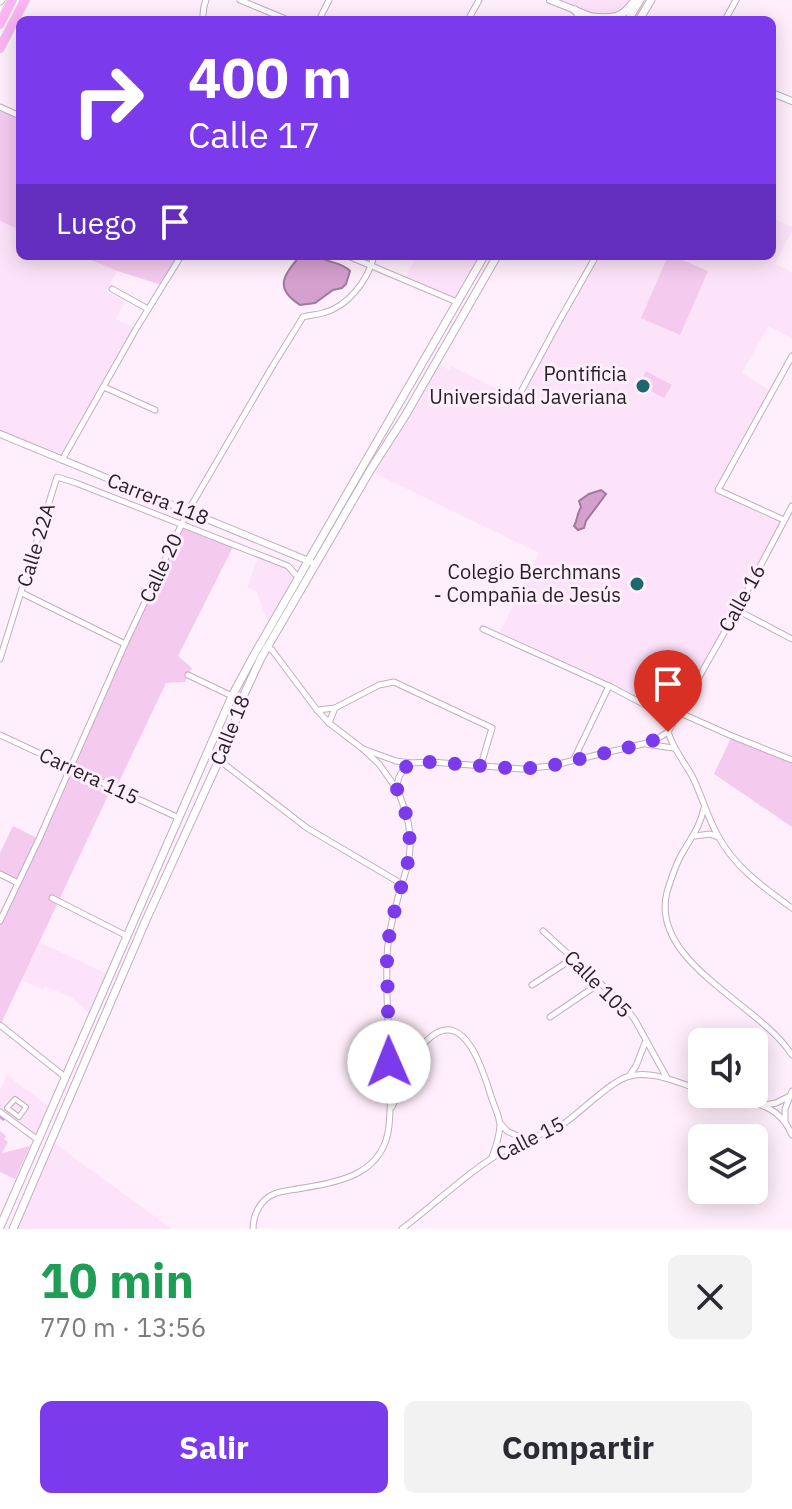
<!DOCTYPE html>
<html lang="es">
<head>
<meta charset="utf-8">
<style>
	:root { --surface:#fff; --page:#f2f2f3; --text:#2b2b33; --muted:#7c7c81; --accent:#7c3aed }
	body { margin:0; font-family:"IBM Plex Sans",sans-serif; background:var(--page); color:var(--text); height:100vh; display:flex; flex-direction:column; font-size:30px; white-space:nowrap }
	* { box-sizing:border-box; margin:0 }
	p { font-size:26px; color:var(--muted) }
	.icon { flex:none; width:44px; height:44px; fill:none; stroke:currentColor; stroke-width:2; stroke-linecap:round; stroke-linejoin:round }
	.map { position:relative; height:1229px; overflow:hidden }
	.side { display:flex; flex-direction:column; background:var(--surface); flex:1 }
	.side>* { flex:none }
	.hud { position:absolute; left:16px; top:16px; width:760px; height:244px; border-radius:12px; box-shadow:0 4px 20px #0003; background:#7c3aed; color:#fff; overflow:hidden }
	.controls { position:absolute; left:688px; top:1028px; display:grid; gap:16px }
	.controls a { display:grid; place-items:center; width:80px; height:80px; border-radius:12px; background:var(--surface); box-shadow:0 4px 20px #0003; font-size:40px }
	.pin { position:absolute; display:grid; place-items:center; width:68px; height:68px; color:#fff; margin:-82px -34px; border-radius:50% 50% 50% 0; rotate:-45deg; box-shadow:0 0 8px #0007 }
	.pin .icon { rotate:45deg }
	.me { position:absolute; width:88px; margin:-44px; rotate:359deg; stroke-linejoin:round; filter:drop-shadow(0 0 6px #0008) }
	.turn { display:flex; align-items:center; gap:28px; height:168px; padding:0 40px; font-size:36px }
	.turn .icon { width:104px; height:104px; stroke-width:2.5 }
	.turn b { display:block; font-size:56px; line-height:68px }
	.then { display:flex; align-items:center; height:76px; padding:0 40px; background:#0003; gap:16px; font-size:30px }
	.round { display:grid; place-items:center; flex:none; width:84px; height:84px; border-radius:12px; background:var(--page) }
	.headline { display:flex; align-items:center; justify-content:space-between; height:136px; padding:0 40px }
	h1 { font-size:48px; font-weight:700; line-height:60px; color:#1e9e55 }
	.button { display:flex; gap:16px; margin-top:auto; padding:16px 40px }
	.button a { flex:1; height:92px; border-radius:12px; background:var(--accent); color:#fff; font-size:32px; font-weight:700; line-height:92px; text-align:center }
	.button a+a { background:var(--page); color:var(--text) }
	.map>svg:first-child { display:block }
	.built { fill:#fde3f9 }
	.green { fill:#f5caef }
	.water { fill:#d4a0ce; stroke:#a0799c; stroke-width:2 }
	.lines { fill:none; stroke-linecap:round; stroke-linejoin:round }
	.canal { stroke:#d4a0ce; stroke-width:5 }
	.pedestrian-casing { stroke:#c4acc1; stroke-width:6 }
	.minor-casing { stroke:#c4acc1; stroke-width:7 }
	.tertiary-casing { stroke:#c4acc1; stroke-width:8 }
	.secondary-casing { stroke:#c4acc1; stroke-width:9 }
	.trunk-casing { stroke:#d8d6d8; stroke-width:10 }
	.pedestrian { stroke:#fff; stroke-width:4 }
	.minor { stroke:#fff; stroke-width:5 }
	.tertiary { stroke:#fff; stroke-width:6 }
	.secondary { stroke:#fff; stroke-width:7 }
	.trunk { stroke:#fcb2f4; stroke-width:8 }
	.route { stroke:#7c3aed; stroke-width:14; stroke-dasharray:0 25.2 }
	.poi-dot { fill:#1c6770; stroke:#ffeffc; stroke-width:3 }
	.labels { text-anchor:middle; stroke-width:6; stroke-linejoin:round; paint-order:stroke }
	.poi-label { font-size:20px; fill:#281e27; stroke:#ffeffc; text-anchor:end }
	.street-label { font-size:20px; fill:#281e27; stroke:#ffeffc }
</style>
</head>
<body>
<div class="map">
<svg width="792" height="1229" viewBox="0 0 792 1229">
	<rect width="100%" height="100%" fill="#ffeffc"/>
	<!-- built -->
	<g class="built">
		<polygon points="550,0 635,0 618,16 591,17"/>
		<polygon points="772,218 792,227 792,232 775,263 792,272 792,338 768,326 742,373 772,392 718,490 784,520 674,720 498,636 539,553 370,471 436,362 449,370 451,366 504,392 513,395 518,394 596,256 772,256"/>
		<polygon points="0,221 20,230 20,256 82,256 117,271 106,291 125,302 116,319 136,329 62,460 0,434"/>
		<polygon points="416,256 484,256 458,302 405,279"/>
		<polygon points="259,554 288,566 295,574 296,581 270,627 256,591 247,588"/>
		<polygon points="39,942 110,975 92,1016 71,997 45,986 43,990 22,980"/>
		<polygon points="7,1075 52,1109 38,1140 0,1112 0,1090"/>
		<polygon points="50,1140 172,1229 13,1229"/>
	</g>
	<!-- green -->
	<g class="green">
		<polygon points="0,107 20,116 20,230 0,221"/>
		<polygon points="82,256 181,256 162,285 117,271"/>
		<polygon points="668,256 673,256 708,271 680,335 641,318"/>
		<polygon points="646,371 672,385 664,398 639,385"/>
		<polygon points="181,524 234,545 178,656 192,668 185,682 166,683 116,788 112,787 0,1026 0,921 18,883 0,874 0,853 13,826 39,839"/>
		<polygon points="732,736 792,760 792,827 714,774"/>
		<polygon points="0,1131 6,1136 4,1139 8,1142 2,1153 30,1146 15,1179 0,1172"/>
	</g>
	<!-- water -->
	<g class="water">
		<path d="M 300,256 L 319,256 C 328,264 341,261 350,271 L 346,284 L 342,288 L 333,290 L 315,303 L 300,305 C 274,288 283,276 300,256 Z"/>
		<path d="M 601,490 L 606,494 L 586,521 L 584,528 L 578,530 L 574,526 C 578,519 576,516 581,507 L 579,501 L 589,494 Z"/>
	</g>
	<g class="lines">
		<!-- canal -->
		<polyline class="canal" points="0,1115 3,1118"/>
		<defs>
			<polygon id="pedestrian" points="15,1099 26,1107 19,1117 7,1108"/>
			<g id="minor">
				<polyline points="240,0 288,20"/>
				<polyline points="203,15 204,6 206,0"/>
				<polyline points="319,20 329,0"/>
				<polyline points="468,20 479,0"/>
				<polyline points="725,20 736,0"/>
				<polyline points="0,107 20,116"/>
				<polyline points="348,256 457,302"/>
				<polyline points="112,289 148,309"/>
				<polyline points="104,387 155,410"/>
				<polyline points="522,390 558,323 596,256"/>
				<polyline points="62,460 136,329 181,256"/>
				<polyline points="784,520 718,490 792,356"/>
				<polyline points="22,593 125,644"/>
				<polyline points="737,610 792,639"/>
				<polyline points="483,629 611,687 674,720"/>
				<polyline points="266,647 272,650 317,710 329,723 363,749 379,764 396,788"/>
				<polyline points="0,659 57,477 76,483 288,566 295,574"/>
				<polyline points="188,675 232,696"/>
				<polyline points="317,710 335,708 379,685 394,682 492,728 481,765"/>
				<polyline points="678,712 732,736 792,760"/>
				<polyline points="329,723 335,708"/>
				<polyline points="668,732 737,610 792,506"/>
				<path d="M 668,732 C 674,750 683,760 692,776 C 701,793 707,816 717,834 C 734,867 763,887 792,908"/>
				<polyline points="0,735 179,818"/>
				<polyline points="646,744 673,748"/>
				<polyline points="363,749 396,761 410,763 431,762 522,769 550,766 643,744 657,739 668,732"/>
				<polyline points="574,759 609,686"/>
				<polyline points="219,760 307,828 402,884"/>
				<path d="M 704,808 C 699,829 693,834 683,852 C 676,863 671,879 667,892 C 649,962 760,1004 792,1055"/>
				<polyline points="695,836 710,834 718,837"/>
				<polyline points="0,874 18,883"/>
				<polyline points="52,898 127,936"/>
				<path d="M 0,921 L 39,839 L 125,644 L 188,511 L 272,367 L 303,317 C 310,315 316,315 323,313 C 348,307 368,280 374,256"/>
				<polyline points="543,931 623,1004 635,1020 667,1078"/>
				<polyline points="532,985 572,959"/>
				<polyline points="550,1017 600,983"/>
				<polyline points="0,1025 65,1077"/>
				<polyline points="389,1062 398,1067 411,1064"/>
				<polyline points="629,1076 636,1066 645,1043"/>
				<path d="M 717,1094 C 749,1103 778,1101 792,1135"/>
				<polyline points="765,1105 776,1103 788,1097"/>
				<path d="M 392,1107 C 402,1086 414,1049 432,1036 C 466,1010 484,1074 491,1096 C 494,1106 500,1117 500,1126 C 499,1137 496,1147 492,1157"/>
				<polyline points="0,1112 38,1140"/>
				<polyline points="785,1121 785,1109 792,1091"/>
				<polyline points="501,1124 507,1131 526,1140"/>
				<path d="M 253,1229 C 253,1215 260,1200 274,1194 C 283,1190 294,1190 303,1188 C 342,1182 384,1173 389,1126 C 394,1072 385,1016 387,961 C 387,936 394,913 400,890 C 405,874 411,858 410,842 C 410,834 409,825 407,818 C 402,794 387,783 410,763"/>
				<path d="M 402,1229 C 435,1204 469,1171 505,1150 C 524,1139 547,1134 566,1122 C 583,1110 612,1080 630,1076 C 654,1070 680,1084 702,1090"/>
			</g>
			<g id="tertiary">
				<polyline points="550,0 595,18"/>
				<polyline points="772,93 792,101"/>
				<polyline points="0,434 311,562"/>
			</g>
			<g id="secondary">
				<polyline points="0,1 1,0"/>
				<polyline points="575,10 583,20"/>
				<path d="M 591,17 C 614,19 622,19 635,0"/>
				<polyline points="628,20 640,0"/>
				<polyline points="639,20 651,0"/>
				<polyline points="0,1227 232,696 254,655 484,256"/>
				<polyline points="13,1229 146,920 219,760 235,722 241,701 261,658 371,469 405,416 497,256"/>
			</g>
			<g id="trunk">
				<polyline points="0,24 12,0"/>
				<polyline points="0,48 25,0"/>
			</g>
		</defs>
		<!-- pedestrian casing -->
		<use href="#pedestrian" class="pedestrian-casing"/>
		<!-- minor casing -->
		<use href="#minor" class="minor-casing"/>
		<!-- tertiary casing -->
		<use href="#tertiary" class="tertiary-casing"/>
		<!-- secondary casing -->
		<use href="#secondary" class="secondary-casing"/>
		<!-- trunk casing -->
		<use href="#trunk" class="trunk-casing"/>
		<!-- pedestrian -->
		<use href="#pedestrian" class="pedestrian"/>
		<!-- minor -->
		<use href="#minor" class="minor"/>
		<!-- tertiary -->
		<use href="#tertiary" class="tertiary"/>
		<!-- secondary -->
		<use href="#secondary" class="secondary"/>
		<!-- trunk -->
		<use href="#trunk" class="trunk"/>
	</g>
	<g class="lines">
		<!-- route -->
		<polyline class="route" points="389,1062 387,961 390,928 409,858 410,842 407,817 397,789 398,779 403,770 410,763 431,762 522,769 550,766 643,744 657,739 668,732"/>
	</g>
	<!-- markers -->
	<g class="poi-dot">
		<circle cx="643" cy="386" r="8"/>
		<circle cx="637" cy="584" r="8"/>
	</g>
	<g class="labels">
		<!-- poi labels -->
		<g class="poi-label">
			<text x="627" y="381">Pontificia<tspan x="627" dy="23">Universidad Javeriana</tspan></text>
			<text x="621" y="579">Colegio Berchmans<tspan x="621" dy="23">- Compañia de Jesús</tspan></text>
		</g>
		<!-- street labels -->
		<g class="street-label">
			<text transform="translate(158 499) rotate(22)" y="7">Carrera 118</text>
			<text transform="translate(36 545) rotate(-73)" y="7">Calle 22A</text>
			<text transform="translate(161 568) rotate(-65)" y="7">Calle 20</text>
			<text transform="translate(742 598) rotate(-61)" y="7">Calle 16</text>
			<text transform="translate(230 730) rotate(-68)" y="7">Calle 18</text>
			<text transform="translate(89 776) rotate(25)" y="7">Carrera 115</text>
			<text transform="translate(598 984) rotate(45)" y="7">Calle 105</text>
			<text transform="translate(530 1139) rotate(-27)" y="7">Calle 15</text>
		</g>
	</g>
</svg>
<div class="controls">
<a><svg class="icon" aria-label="sound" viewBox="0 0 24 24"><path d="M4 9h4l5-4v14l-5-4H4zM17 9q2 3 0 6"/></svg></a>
<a><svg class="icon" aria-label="layers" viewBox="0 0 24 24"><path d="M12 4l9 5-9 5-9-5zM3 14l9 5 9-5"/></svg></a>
</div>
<div class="pin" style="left:668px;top:732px;background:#d93025"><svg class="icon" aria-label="arrive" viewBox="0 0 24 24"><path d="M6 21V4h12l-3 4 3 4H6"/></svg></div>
<svg class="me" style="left:389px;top:1062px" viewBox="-20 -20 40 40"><circle r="19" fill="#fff"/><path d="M0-13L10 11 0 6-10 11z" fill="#7c3aed"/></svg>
<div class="hud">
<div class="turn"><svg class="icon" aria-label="right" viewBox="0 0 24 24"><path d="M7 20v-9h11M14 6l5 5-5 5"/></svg><div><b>400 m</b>Calle 17</div></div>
<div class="then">Luego<svg class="icon" aria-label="arrive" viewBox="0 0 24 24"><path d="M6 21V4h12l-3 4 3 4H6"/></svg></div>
</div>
</div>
<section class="side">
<div class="headline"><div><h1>10 min</h1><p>770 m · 13:56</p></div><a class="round"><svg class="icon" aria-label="close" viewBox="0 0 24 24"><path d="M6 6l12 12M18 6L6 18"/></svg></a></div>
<div class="button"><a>Salir</a><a>Compartir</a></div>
</section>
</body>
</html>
